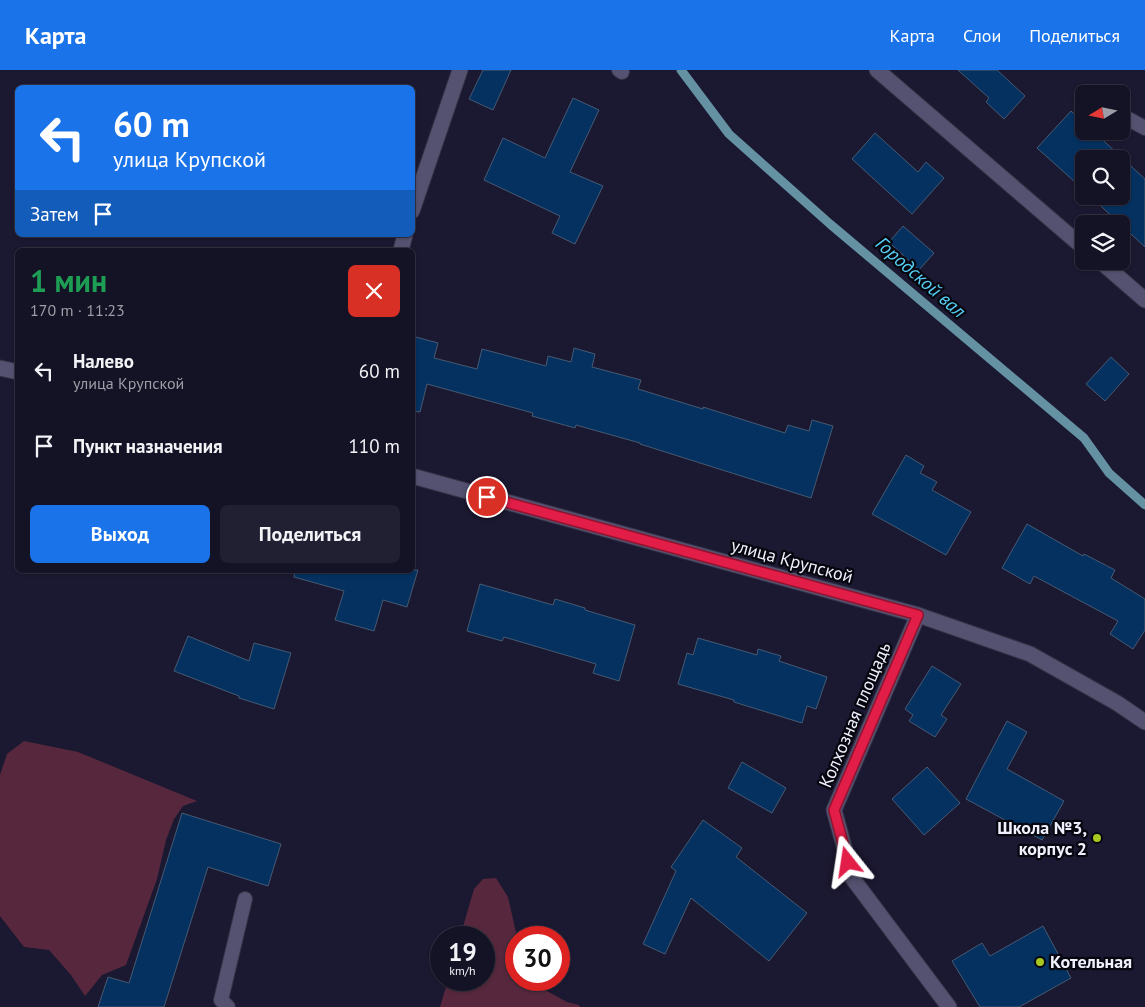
<!DOCTYPE html>
<html lang="ru">
<head>
<meta charset="utf-8">
<style>
	:root { --surface:#141225; --page:#212032; --text:#f1f3f6; --muted:#9d9ea7; --line:#333242; --accent:#1a73e8 }
	body { margin:0; font-family:"PT Sans",sans-serif; background:var(--page); color:var(--text); height:100vh; display:flex; flex-direction:column; font-size:19px; white-space:nowrap }
	* { box-sizing:border-box; margin:0 }
	p { font-size:16px; color:var(--muted) }
	.icon { flex:none; width:28px; height:28px; fill:none; stroke:currentColor; stroke-width:2; stroke-linecap:round; stroke-linejoin:round }
	.map { position:relative; flex:1; overflow:hidden }
	.drawer { position:absolute; left:15px; top:178px; width:400px; height:325px; display:flex; flex-direction:column; background:var(--surface); border-radius:8px; box-shadow:0 1px 4px #0004,0 0 0 1px var(--line) }
	.drawer>* { flex:none }
	.banner { position:absolute; left:15px; top:15px; width:400px; height:152px; border-radius:8px; box-shadow:0 1px 4px #0004,0 0 0 1px var(--line); background:#1a73e8; color:#fff; overflow:hidden }
	.needle { width:32px; rotate:260deg }
	.tools { position:absolute; left:1075px; top:15px; display:grid; gap:10px }
	.tools a { display:grid; place-items:center; width:55px; height:55px; border-radius:8px; background:var(--surface); box-shadow:0 1px 4px #0004,0 0 0 1px var(--line); font-size:25px }
	.speed { position:absolute; left:430px; top:856px; display:flex; gap:10px; font-size:25px; font-weight:700; text-align:center }
	.speed>* { display:grid; place-content:center; width:65px; height:65px; border-radius:50%; background:var(--surface); box-shadow:0 1px 4px #0004,0 0 0 1px var(--line); line-height:1 }
	.speed small { font-size:12px; font-weight:400 }
	.speed .limit { border:8px solid #d22; background:#fff; color:#111 }
	.pin { position:absolute; display:grid; place-items:center; width:42px; height:42px; color:#fff; margin:-21px; border:2px solid #fff; border-radius:50%; box-shadow:0 1px 5px #0007 }
	.me { position:absolute; width:55px; margin:-28px; rotate:345deg; stroke-linejoin:round; filter:drop-shadow(0 0 4px #0008) }
	.turn { display:flex; align-items:center; gap:18px; height:105px; padding:0 15px; font-size:22px }
	.turn .icon { width:65px; height:65px; stroke-width:2.5 }
	.turn b { display:block; font-size:35px; line-height:42px }
	.then { display:flex; align-items:center; height:48px; padding:0 15px; background:#0003; gap:10px; font-size:19px }
	.round { display:grid; place-items:center; flex:none; width:52px; height:52px; border-radius:8px; background:var(--page) }
	.summary { display:flex; align-items:center; justify-content:space-between; height:85px; padding:0 15px }
	h1 { font-size:30px; font-weight:600; line-height:38px; color:#1e9e55 }
	.primary-button { display:flex; gap:10px; margin-top:auto; padding:10px 15px }
	.primary-button a { flex:1; height:58px; border-radius:8px; background:var(--accent); color:#fff; font-size:20px; font-weight:600; line-height:58px; text-align:center }
	.primary-button a+a { background:var(--page); color:var(--text) }
	ul { padding:0; list-style:none }
	li { display:flex; align-items:center; gap:15px; height:75px; padding:0 15px }
	li div { flex:1 }
	li b { display:block; font-size:19px }
	li em { font-style:normal }
	header { display:flex; align-items:center; gap:30px; box-sizing:border-box; height:70px; padding:0 25px; background:var(--accent); color:#fff }
	header strong { font-size:24px }
	nav { display:flex; gap:28px; margin-inline-start:auto; font-size:18px }
	.map>svg:first-child { display:block }
	.green { fill:#57283d }
	.lines { fill:none; stroke-linecap:round; stroke-linejoin:round }
	.stream { stroke:#6492a3; stroke-width:9 }
	.building { fill:#043160; stroke:#465a73 }
	.lane-casing { stroke:#353246; stroke-width:16 }
	.street-casing { stroke:#353246; stroke-width:17 }
	.lane { stroke:#545270; stroke-width:14 }
	.street { stroke:#545270; stroke-width:15 }
	.route-casing { stroke:#92132f; stroke-width:12 }
	.route { stroke:#e11d48; stroke-width:9 }
	.poi-dot { fill:#a7c81e; stroke:#06060f; stroke-width:2 }
	.labels { text-anchor:middle; stroke-width:4.5; stroke-linejoin:round; paint-order:stroke }
	.street-label { font-size:18px; fill:#efeffd; stroke:#06060f }
	.poi-label { font-size:18px; font-weight:bold; fill:#efeffd; stroke:#06060f; text-anchor:end }
	.water-label { font-size:19px; font-style:italic; fill:#55d0f5; stroke:#06060f }
</style>
</head>
<body>
<header>
<strong>Карта</strong>
<nav><a>Карта</a><a>Слои</a><a>Поделиться</a></nav>
</header>
<div class="map">
<svg width="1145" height="937" viewBox="0 0 1145 937">
	<rect width="100%" height="100%" fill="#1b1831"/>
	<!-- green -->
	<g class="green">
		<polygon points="24,671 78,682 197,731 183,736 174,749 166,770 157,809 126,895 102,905 85,926 71,905 49,880 24,877 0,846 0,705 7,684"/>
		<polygon points="496,808 508,827 517,867 516,910 532,910 534,914 567,932 579,935 580,937 440,937 448,910 484,910 484,868 460,867 474,819 483,809"/>
	</g>
	<g class="lines">
		<!-- stream -->
		<polyline class="stream" points="681,0 729,64 830,154 1084,368 1109,403 1145,435"/>
	</g>
	<!-- building -->
	<g class="building">
		<polygon points="483,0 511,0 493,40 469,29"/>
		<polygon points="958,0 997,0 1025,26 1004,49 986,32 989,28"/>
		<polygon points="573,28 599,40 570,102 603,116 575,174 552,163 560,146 484,110 503,68 545,88"/>
		<polygon points="1071,41 1084,53 1084,61 1093,61 1145,109 1145,177 1090,126 1121,126 1121,89 1084,89 1084,120 1037,78"/>
		<polygon points="875,63 918,102 926,92 944,108 912,144 852,89"/>
		<polygon points="903,156 934,183 919,200 889,172"/>
		<polygon points="412,266 438,273 434,288 477,299 482,279 546,296 548,286 571,292 574,278 595,284 592,297 641,310 638,319 703,339 703,337 785,363 788,355 809,361 812,350 833,356 811,428 640,374 640,373 576,355 575,358 532,346 533,343 427,314 420,342 412,341"/>
		<polygon points="1111,287 1129,304 1105,331 1086,314"/>
		<polygon points="906,385 924,396 920,403 937,412 932,420 971,442 946,485 872,444"/>
		<polygon points="1027,454 1083,486 1084,484 1115,500 1111,508 1145,529 1145,560 1133,579 1110,564 1118,551 1034,506 1030,514 1002,498"/>
		<polygon points="295,500 418,500 407,537 383,530 374,561 335,550 344,521 294,507"/>
		<polygon points="480,514 553,535 555,529 585,538 585,540 635,555 619,611 593,603 596,594 504,567 502,571 467,561"/>
		<polygon points="188,566 249,591 254,573 291,583 274,639 239,628 239,626 174,601"/>
		<polygon points="698,568 757,585 758,579 781,586 779,591 827,607 816,639 807,636 802,653 734,632 734,630 678,614 687,583 693,585"/>
		<polygon points="932,596 961,614 941,645 947,649 935,667 909,651 913,645 905,639"/>
		<polygon points="1007,651 1027,662 1007,699 1064,731 1042,770 966,729"/>
		<polygon points="742,692 786,718 772,743 728,718"/>
		<polygon points="927,697 960,733 924,765 892,729"/>
		<polygon points="182,743 281,774 268,816 208,797 164,937 98,937 108,907 129,913"/>
		<polygon points="703,750 742,778 736,787 807,843 769,891 691,828 665,884 643,874 676,801 671,797"/>
		<polygon points="1043,856 1071,908 1019,937 980,937 952,891 982,873 990,886"/>
	</g>
	<g class="lines">
		<defs>
			<g id="lane">
				<polyline points="619,0 622,2"/>
				<polyline points="1121,45 1145,58"/>
				<polyline points="228,937 221,930 245,829"/>
			</g>
			<g id="street">
				<polyline points="877,0 1084,178"/>
				<polyline points="412,141 460,0"/>
				<polyline points="401,180 405,165"/>
				<polyline points="1100,191 1145,230"/>
				<polyline points="0,298 18,302"/>
				<polyline points="412,406 918,545 1030,584 1117,633 1145,652"/>
				<polyline points="918,545 834,740 853,809 949,937"/>
			</g>
		</defs>
		<!-- lane casing -->
		<use href="#lane" class="lane-casing"/>
		<!-- street casing -->
		<use href="#street" class="street-casing"/>
		<!-- lane -->
		<use href="#lane" class="lane"/>
		<!-- street -->
		<use href="#street" class="street"/>
	</g>
	<g class="lines">
		<defs>
			<polyline id="route" points="487,427 918,545 834,740 848,792"/>
		</defs>
		<!-- route casing -->
		<use href="#route" class="route-casing"/>
		<!-- route -->
		<use href="#route" class="route"/>
	</g>
	<!-- markers -->
	<g class="poi-dot">
		<circle cx="1097" cy="768" r="5"/>
		<circle cx="1040" cy="892" r="5"/>
	</g>
	<g class="labels">
		<!-- street labels -->
		<g class="street-label">
			<text transform="translate(792 491) rotate(15)" y="6">улица Крупской</text>
			<text transform="translate(855 645) rotate(-67)" y="6">Колхозная площадь</text>
		</g>
		<!-- poi labels -->
		<g class="poi-label">
			<text x="1087" y="764">Школа №3,<tspan x="1087" dy="21">корпус 2</tspan></text>
			<text x="1050" y="898" text-anchor="start">Котельная</text>
		</g>
		<!-- water labels -->
		<g class="water-label">
			<text transform="translate(921 207) rotate(41)" y="7">Городской вал</text>
		</g>
	</g>
</svg>
<div class="tools">
<a><svg class="needle" viewBox="-14 -14 28 28"><path d="M0-13l5 13h-10z" fill="#e53935"/><path d="M0 13l5-13h-10z" fill="#9d9ea7"/></svg></a>
<a><svg class="icon" aria-label="search" viewBox="0 0 24 24"><circle cx="10" cy="10" r="6"/><path d="M15 15l6 6"/></svg></a>
<a><svg class="icon" aria-label="layers" viewBox="0 0 24 24"><path d="M12 4l9 5-9 5-9-5zM3 14l9 5 9-5"/></svg></a>
</div>
<div class="speed"><div>19<small>km/h</small></div><div class="limit">30</div></div>
<div class="pin" style="left:487px;top:427px;background:#d93025"><svg class="icon" aria-label="arrive" viewBox="0 0 24 24"><path d="M6 21V4h12l-3 4 3 4H6"/></svg></div>
<svg class="me" style="left:848px;top:792px" viewBox="-20 -20 40 40"><path d="M0-17L14 15 0 8-14 15z" fill="#e11d48" stroke="#fff" stroke-width="4"/></svg>
<div class="banner">
<div class="turn"><svg class="icon" aria-label="left" viewBox="0 0 24 24"><path d="M17 20v-9H6M10 6l-5 5 5 5"/></svg><div><b>60 m</b>улица Крупской</div></div>
<div class="then">Затем<svg class="icon" aria-label="arrive" viewBox="0 0 24 24"><path d="M6 21V4h12l-3 4 3 4H6"/></svg></div>
</div>
<section class="drawer">
<div class="summary"><div><h1>1 мин</h1><p>170 m · 11:23</p></div><a class="round" style="background:#d93025;color:#fff"><svg class="icon" aria-label="close" viewBox="0 0 24 24"><path d="M6 6l12 12M18 6L6 18"/></svg></a></div>
<ul>
<li><svg class="icon" aria-label="left" viewBox="0 0 24 24"><path d="M17 20v-9H6M10 6l-5 5 5 5"/></svg><div><b>Налево</b><p>улица Крупской</p></div><em>60 m</em></li>
<li><svg class="icon" aria-label="arrive" viewBox="0 0 24 24"><path d="M6 21V4h12l-3 4 3 4H6"/></svg><div><b>Пункт назначения</b></div><em>110 m</em></li>
</ul>
<div class="primary-button"><a>Выход</a><a>Поделиться</a></div>
</section>
</div>
</body>
</html>
